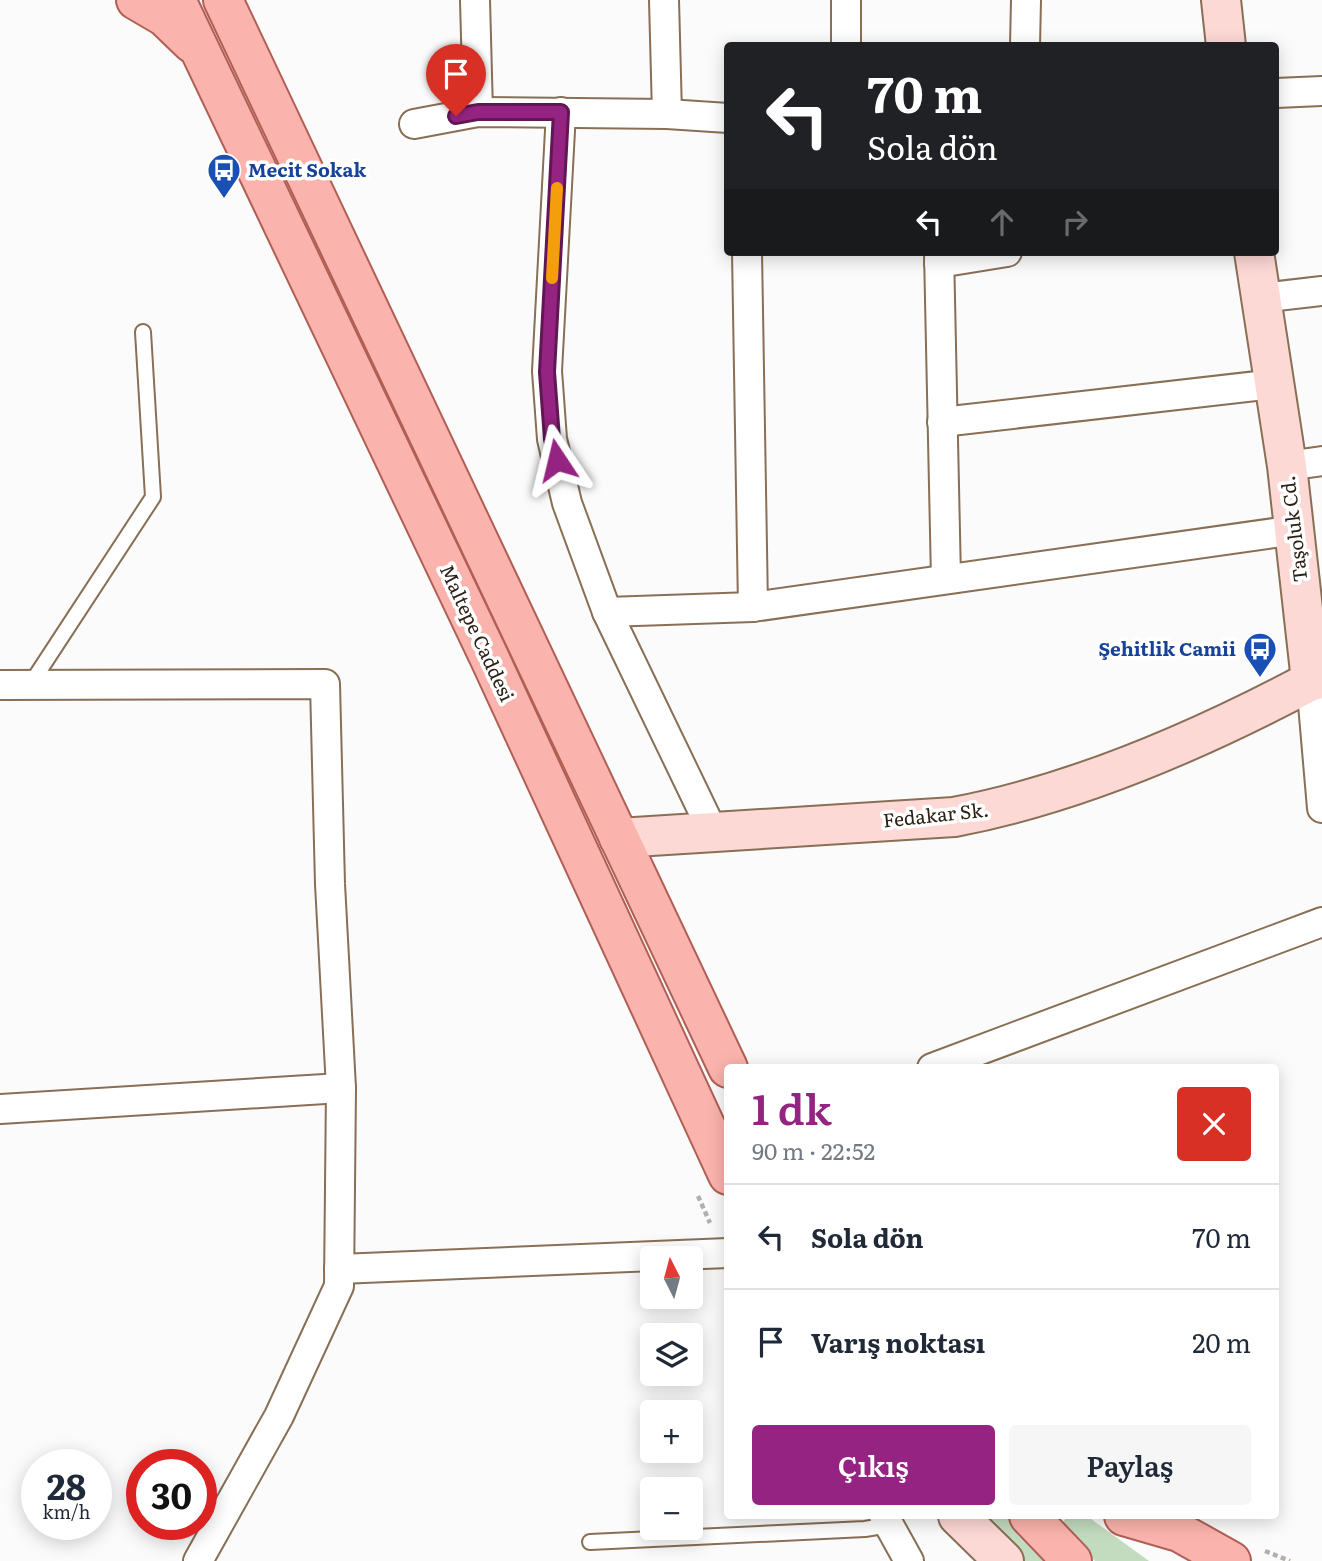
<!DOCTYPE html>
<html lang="tr">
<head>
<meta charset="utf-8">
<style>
	:root { --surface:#fff; --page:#f6f6f7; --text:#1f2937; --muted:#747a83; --line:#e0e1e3; --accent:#952381 }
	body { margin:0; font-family:Literata,serif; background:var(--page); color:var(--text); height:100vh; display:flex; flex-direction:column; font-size:26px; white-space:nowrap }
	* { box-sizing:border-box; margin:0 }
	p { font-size:23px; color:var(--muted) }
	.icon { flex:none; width:38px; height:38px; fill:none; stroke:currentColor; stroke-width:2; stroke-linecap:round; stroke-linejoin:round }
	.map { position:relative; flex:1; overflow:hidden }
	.sheet { position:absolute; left:724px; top:1064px; width:555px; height:455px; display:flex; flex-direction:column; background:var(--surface); border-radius:7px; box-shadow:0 4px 18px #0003 }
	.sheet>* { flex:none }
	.hud { position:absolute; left:724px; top:42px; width:555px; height:214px; border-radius:7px; box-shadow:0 4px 18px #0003; background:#202124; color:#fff; overflow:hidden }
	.needle { width:46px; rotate:354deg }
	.tools { position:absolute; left:640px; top:1246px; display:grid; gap:14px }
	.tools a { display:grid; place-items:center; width:63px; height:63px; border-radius:7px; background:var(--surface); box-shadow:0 4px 18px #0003; font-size:35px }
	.speed { position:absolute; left:21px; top:1449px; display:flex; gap:14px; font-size:35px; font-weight:700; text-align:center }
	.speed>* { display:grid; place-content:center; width:91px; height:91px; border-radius:50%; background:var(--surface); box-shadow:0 4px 18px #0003; line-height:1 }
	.speed small { font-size:18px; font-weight:400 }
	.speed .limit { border:10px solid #d22; background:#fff; color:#111 }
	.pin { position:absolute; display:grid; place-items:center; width:60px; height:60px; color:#fff; margin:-72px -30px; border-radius:50% 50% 50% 0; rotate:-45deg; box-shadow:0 0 7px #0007 }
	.pin .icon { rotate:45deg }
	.me { position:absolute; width:77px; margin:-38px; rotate:350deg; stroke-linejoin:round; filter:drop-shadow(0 0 5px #0008) }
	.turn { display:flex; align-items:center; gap:24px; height:147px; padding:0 28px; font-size:32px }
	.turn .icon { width:91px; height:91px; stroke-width:2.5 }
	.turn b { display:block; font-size:49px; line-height:60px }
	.lanes { display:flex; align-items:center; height:66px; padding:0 28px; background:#0003; justify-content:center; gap:35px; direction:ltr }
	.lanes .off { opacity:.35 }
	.round { display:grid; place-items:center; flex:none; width:74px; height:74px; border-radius:7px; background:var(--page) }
	.summary { display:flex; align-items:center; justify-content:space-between; height:119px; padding:0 28px }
	h1 { font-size:42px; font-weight:600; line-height:52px; color:var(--accent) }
	.action { display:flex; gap:14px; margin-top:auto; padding:14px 28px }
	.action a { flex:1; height:80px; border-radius:7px; background:var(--accent); color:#fff; font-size:28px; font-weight:600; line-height:80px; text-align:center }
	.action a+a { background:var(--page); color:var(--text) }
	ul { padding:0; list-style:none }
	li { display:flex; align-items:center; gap:21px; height:105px; padding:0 28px; border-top:2px solid var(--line) }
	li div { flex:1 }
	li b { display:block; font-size:26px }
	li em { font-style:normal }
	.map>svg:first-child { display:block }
	.green { fill:#c3dbbf }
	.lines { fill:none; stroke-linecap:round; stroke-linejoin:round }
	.lane-casing { stroke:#886f55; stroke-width:18 }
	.street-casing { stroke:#886f55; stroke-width:32 }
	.secondary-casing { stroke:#886f55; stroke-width:42 }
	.primary-casing { stroke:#b05f54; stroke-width:42 }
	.path { stroke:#b3b0ac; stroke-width:4.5; stroke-dasharray:5 3.5; stroke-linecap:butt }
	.lane { stroke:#fff; stroke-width:14 }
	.street { stroke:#fff; stroke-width:28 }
	.secondary { stroke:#fdd9d6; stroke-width:38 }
	.primary { stroke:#fbb3ad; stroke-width:38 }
	.route-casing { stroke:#611754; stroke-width:18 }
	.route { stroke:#952381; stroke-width:12 }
	.slow { stroke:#f59e0b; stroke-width:12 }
	.labels { text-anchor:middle; stroke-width:7; stroke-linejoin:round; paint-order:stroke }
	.transit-label { font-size:19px; font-weight:bold; fill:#164399; stroke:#fff; text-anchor:start }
	.street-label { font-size:19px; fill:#2b2116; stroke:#fff }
</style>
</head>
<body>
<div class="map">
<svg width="1322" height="1561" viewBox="0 0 1322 1561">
	<rect width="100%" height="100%" fill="#fbfbfb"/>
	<!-- green -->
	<g class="green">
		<polygon points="973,1516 1005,1516 1048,1561 1019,1561"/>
		<polygon points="1068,1516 1087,1516 1149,1561 1095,1561 1061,1524"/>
	</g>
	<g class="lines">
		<defs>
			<g id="lane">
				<polyline points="30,685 153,497 143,332"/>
				<polyline points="590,1542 865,1529 889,1525"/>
			</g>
			<g id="street">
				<polyline points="475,0 478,112"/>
				<polyline points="664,0 667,114"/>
				<polyline points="846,46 846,0"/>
				<polyline points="1025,46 1026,0"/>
				<polyline points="1276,93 1322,91"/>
				<polyline points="561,112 547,371 552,439 567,503 607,612 713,832"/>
				<polyline points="414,124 478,112 667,114 728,118"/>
				<polyline points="747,252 753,607"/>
				<polyline points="939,252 946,579"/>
				<polyline points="939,263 1007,252"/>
				<polyline points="1261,298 1322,291"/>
				<polyline points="942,422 1274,384"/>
				<polyline points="1287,466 1322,461"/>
				<polyline points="607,612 753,607 1295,530"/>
				<polyline points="1311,681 1322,808"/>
				<polyline points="0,685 325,684 330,884 341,1088 339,1286 279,1416 198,1561"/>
				<polyline points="932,1068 1322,922"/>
				<polyline points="0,1109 341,1088"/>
				<polyline points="339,1269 728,1253"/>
				<polyline points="884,1516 909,1561"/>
			</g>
			<g id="secondary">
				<polyline points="1221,0 1226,46"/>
				<polyline points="1254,252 1287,466 1311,681"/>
				<path d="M 619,838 L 954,817 C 1076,794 1202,739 1311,681 L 1322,679"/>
				<polyline points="958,1516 1004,1561"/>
			</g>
			<g id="primary">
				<polyline points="136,0 165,17 192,43"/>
				<polyline points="176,0 490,659 728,1175"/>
				<polyline points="223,0 728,1068"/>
				<polyline points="1029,1516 1072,1561"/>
				<polyline points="1124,1516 1179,1532 1231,1561"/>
			</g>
		</defs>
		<!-- lane casing -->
		<use href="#lane" class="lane-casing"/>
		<!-- street casing -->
		<use href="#street" class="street-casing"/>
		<!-- secondary casing -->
		<use href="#secondary" class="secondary-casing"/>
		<!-- primary casing -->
		<use href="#primary" class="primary-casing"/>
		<!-- path -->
		<g class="path">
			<polyline points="698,1196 710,1223"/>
			<polyline points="1265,1551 1290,1561"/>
		</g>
		<!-- lane -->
		<use href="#lane" class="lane"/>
		<!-- street -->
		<use href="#street" class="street"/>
		<!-- secondary -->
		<use href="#secondary" class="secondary"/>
		<!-- primary -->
		<use href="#primary" class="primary"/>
	</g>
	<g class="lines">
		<defs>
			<polyline id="route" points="456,116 478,112 561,112 547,372 552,439 557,460"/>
		</defs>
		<!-- route casing -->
		<use href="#route" class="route-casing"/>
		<!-- route -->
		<use href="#route" class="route"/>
		<!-- slow -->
		<polyline class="slow" points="552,278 557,188"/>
	</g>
	<!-- icons -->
	<defs>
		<symbol id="bus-pin" viewBox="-11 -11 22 30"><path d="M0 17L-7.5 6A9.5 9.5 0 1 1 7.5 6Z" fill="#1a4fb4" stroke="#fff"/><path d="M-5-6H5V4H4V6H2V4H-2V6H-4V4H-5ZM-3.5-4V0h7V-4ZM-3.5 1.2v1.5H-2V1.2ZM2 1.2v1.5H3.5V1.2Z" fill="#fff"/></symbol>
	</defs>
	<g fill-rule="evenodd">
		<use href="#bus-pin" x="205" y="151" width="38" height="52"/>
		<use href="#bus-pin" x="1241" y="630" width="38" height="52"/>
	</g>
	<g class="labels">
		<!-- transit labels -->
		<g class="transit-label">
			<text x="248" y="177">Mecit Sokak</text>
			<text x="1236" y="656" text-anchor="end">Şehitlik Camii</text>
		</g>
		<!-- street labels -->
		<g class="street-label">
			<text transform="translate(1294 529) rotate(-97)" y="7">Taşoluk Cd.</text>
			<text transform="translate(477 633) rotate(65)" y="7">Maltepe Caddesi</text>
			<text transform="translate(936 815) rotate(-6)" y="7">Fedakar Sk.</text>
		</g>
	</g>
</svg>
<div class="tools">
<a><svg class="needle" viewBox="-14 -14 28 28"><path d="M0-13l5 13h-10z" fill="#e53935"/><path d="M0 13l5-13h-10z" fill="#747a83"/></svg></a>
<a><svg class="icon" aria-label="layers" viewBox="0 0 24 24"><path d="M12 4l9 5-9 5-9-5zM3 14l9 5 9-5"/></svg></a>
<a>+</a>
<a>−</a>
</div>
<div class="speed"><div>28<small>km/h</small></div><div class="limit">30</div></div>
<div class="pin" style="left:456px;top:116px;background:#d93025"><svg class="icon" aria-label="arrive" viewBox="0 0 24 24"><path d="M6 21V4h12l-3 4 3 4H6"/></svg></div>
<svg class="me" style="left:557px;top:460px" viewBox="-20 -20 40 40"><path d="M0-17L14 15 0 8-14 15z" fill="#952381" stroke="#fff" stroke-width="4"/></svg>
<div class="hud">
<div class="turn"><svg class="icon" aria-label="left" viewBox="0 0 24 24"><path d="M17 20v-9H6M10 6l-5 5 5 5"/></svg><div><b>70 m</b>Sola dön</div></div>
<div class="lanes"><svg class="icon" aria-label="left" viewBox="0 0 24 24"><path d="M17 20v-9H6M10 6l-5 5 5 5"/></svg><svg class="icon off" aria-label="ahead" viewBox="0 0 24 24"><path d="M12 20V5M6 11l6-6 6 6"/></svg><svg class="icon off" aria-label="right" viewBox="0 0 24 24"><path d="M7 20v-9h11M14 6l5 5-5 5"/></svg></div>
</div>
<section class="sheet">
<div class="summary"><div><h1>1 dk</h1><p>90 m · 22:52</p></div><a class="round" style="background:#d93025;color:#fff"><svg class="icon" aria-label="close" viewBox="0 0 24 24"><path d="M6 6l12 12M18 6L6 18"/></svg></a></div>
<ul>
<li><svg class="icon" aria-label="left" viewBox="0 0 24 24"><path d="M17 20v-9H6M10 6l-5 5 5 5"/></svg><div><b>Sola dön</b></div><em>70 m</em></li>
<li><svg class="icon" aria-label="arrive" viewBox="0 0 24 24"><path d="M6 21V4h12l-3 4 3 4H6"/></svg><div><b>Varış noktası</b></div><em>20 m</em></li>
</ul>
<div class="action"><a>Çıkış</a><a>Paylaş</a></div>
</section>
</div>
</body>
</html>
